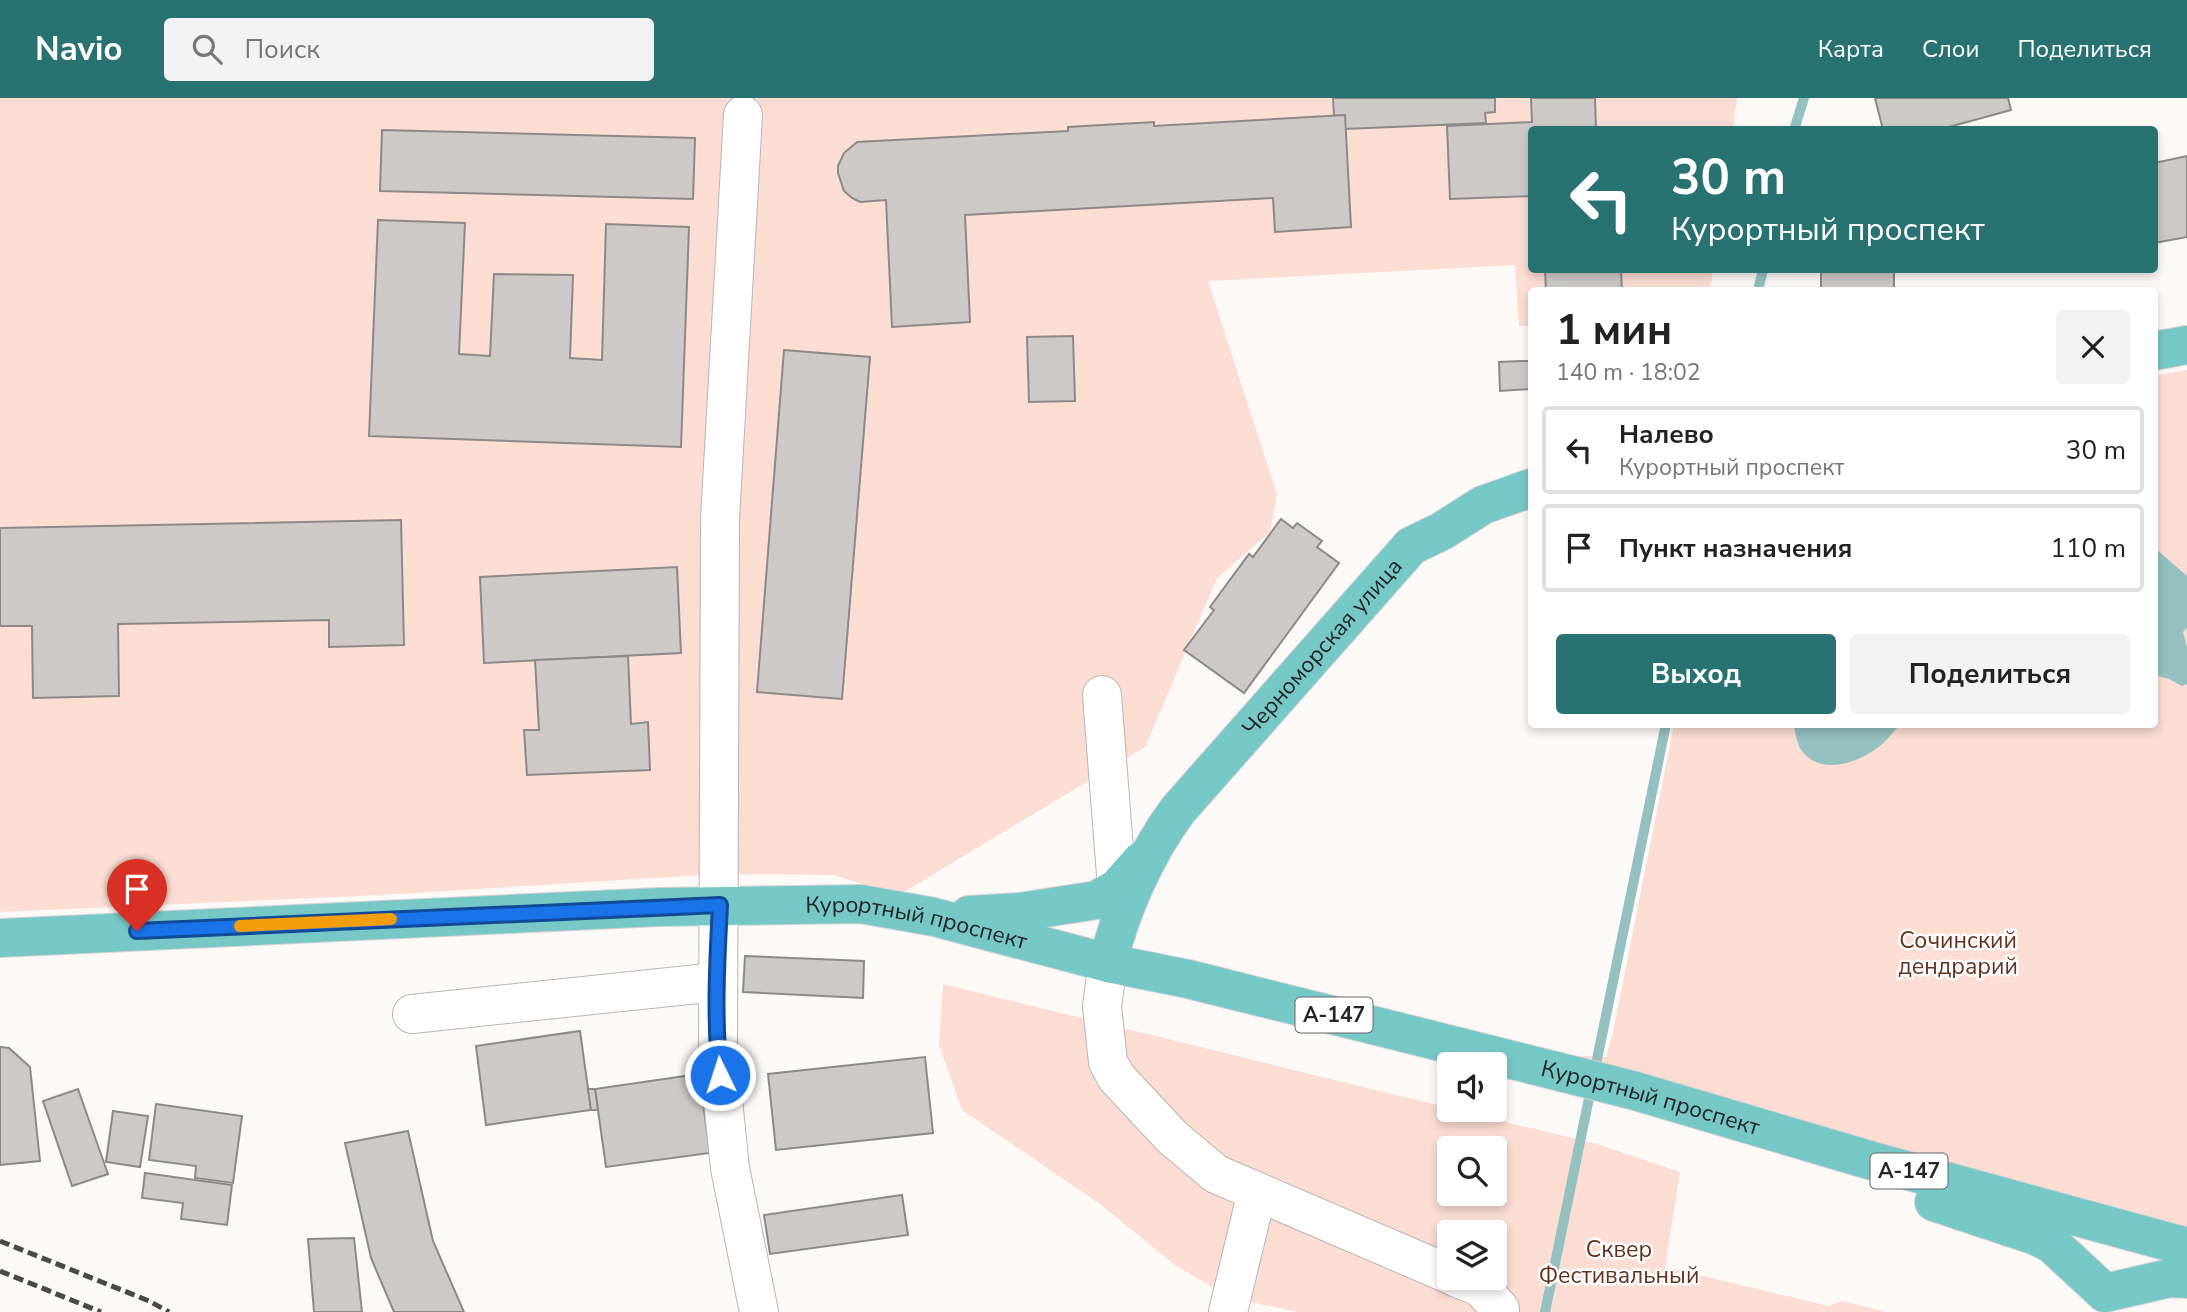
<!DOCTYPE html>
<html lang="ru">
<head>
<meta charset="utf-8">
<style>
	:root { --surface:#fff; --page:#f2f2f2; --text:#222; --muted:#767676; --line:#e0e0e0; --accent:#287372 }
	body { margin:0; font-family:"Nunito Sans",sans-serif; background:var(--page); color:var(--text); height:100vh; display:flex; flex-direction:column; font-size:26px; white-space:nowrap }
	* { box-sizing:border-box; margin:0 }
	p { font-size:23px; color:var(--muted) }
	.icon { flex:none; width:38px; height:38px; fill:none; stroke:currentColor; stroke-width:2; stroke-linecap:round; stroke-linejoin:round }
	.map { position:relative; flex:1; overflow:hidden }
	.details { position:absolute; left:1528px; top:189px; width:630px; height:441px; display:flex; flex-direction:column; background:var(--surface); border-radius:7px; box-shadow:0 4px 10px #0003 }
	.details>* { flex:none }
	.banner { position:absolute; left:1528px; top:28px; width:630px; height:147px; border-radius:7px; box-shadow:0 4px 10px #0003; background:#287372; color:#fff; overflow:hidden }
	.tools { position:absolute; left:1437px; top:954px; display:grid; gap:14px }
	.tools a { display:grid; place-items:center; width:70px; height:70px; border-radius:7px; background:var(--surface); box-shadow:0 4px 10px #0003; font-size:35px }
	.pin { position:absolute; display:grid; place-items:center; width:60px; height:60px; color:#fff; margin:-72px -30px; border-radius:50% 50% 50% 0; rotate:-45deg; box-shadow:0 0 7px #0007 }
	.pin .icon { rotate:45deg }
	.me { position:absolute; width:77px; margin:-38px; rotate:356deg; stroke-linejoin:round; filter:drop-shadow(0 0 5px #0008) }
	.turn { display:flex; align-items:center; gap:24px; height:147px; padding:0 28px; font-size:32px }
	.turn .icon { width:91px; height:91px; stroke-width:2.5 }
	.turn b { display:block; font-size:49px; line-height:60px }
	.round { display:grid; place-items:center; flex:none; width:74px; height:74px; border-radius:7px; background:var(--page) }
	.head { display:flex; align-items:center; justify-content:space-between; height:119px; padding:0 28px }
	h1 { font-size:42px; font-weight:700; line-height:52px }
	.cta { display:flex; gap:14px; margin-top:auto; padding:14px 28px }
	.cta a { flex:1; height:80px; border-radius:7px; background:var(--accent); color:#fff; font-size:28px; font-weight:700; line-height:80px; text-align:center }
	.cta a+a { background:var(--page); color:var(--text) }
	ul { padding:0; list-style:none }
	li { display:flex; align-items:center; gap:21px; height:88px; margin:0 14px 10px; padding:0 14px; border:4px solid var(--line); border-radius:7px }
	li div { flex:1 }
	li b { display:block; font-size:26px }
	li em { font-style:normal }
	header { display:flex; align-items:center; gap:42px; box-sizing:border-box; height:98px; padding:0 35px; background:var(--accent); color:#fff }
	header strong { font-size:33px }
	nav { display:flex; gap:38px; margin-inline-start:auto; font-size:24px }
	.search { width:490px; height:63px; background:var(--page); display:flex; align-items:center; gap:18px; box-sizing:border-box; padding:0 24px; border-radius:7px; color:var(--muted); font-size:26px }
	.map>svg:first-child { display:block }
	.green { fill:#fbddd3; fill-rule:evenodd }
	.water { fill:#94c1c0 }
	.lines { fill:none; stroke-linecap:round; stroke-linejoin:round }
	.stream { stroke:#94c1c0; stroke-width:10 }
	.building { fill:#cdc9c8; stroke:#8c8988; stroke-width:2 }
	.minor-casing { stroke:#b9b5b4; stroke-width:40 }
	.major-casing { stroke:#d4d3d3; stroke-width:40 }
	.minor { stroke:#fff; stroke-width:38 }
	.major { stroke:#76c8c7; stroke-width:38 }
	.rail { stroke:#4a4848; stroke-width:5; stroke-dasharray:10 5; stroke-linecap:butt }
	.route-casing { stroke:#114b97; stroke-width:18 }
	.route { stroke:#1a73e8; stroke-width:12 }
	.slow { stroke:#f59e0b; stroke-width:12 }
	.labels { text-anchor:middle; stroke-width:5; stroke-linejoin:round; paint-order:stroke }
	.shield { fill:#fff; stroke:#686666; stroke-width:2 }
	.shield-label { font-size:21px; font-weight:bold; fill:#272525 }
	.street-label { font-size:23px; fill:#272525; stroke:#fff }
	.park-label { font-size:23px; fill:#64311f; stroke:#fff }
</style>
</head>
<body>
<header>
<strong>Navio</strong>
<div class="search"><svg class="icon" aria-label="search" viewBox="0 0 24 24"><circle cx="10" cy="10" r="6"/><path d="M15 15l6 6"/></svg>Поиск</div>
<nav><a>Карта</a><a>Слои</a><a>Поделиться</a></nav>
</header>
<div class="map">
<svg width="2187" height="1214" viewBox="0 0 2187 1214">
	<rect width="100%" height="100%" fill="#fcf9f7"/>
	<!-- green -->
	<g class="green">
		<polygon points="0,0 1737,0 1733,31 1531,32 1531,172 1713,172 1710,192 1531,192 1531,228 1519,228 1515,167 1208,183 1277,397 1270,434 1217,480 1145,649 902,795 872,789 834,777 719,776 381,797 0,814"/>
		<polygon points="2187,272 2187,1152 1569,992 1578,958 1606,959 1613,934 1674,627 2154,626 2154,278"/>
		<path d="M 943,886 L 1449,1010 L 1449,1012 L 1456,1012 L 1597,1046 L 1680,1074 L 1665,1169 L 1828,1208 L 1842,1203 L 1887,1214 L 1299,1214 L 1231,1200 L 1175,1167 L 1100,1106 L 962,1012 L 939,947 ZM 1449,1050 L 1494,1050 L 1494,1096 L 1449,1096 ZM 1449,1134 L 1494,1134 L 1494,1180 L 1449,1180 Z"/>
	</g>
	<!-- water -->
	<g class="water">
		<polygon points="2154,449 2187,478 2187,530 2183,534 2187,549 2187,586 2182,588 2169,581 2154,577"/>
		<path d="M 1794,627 L 1794,626 L 1900,627 C 1894,633 1888,641 1881,647 C 1861,664 1821,679 1802,653 C 1797,646 1795,634 1794,627 Z"/>
	</g>
	<g class="lines">
		<!-- stream -->
		<g class="stream">
			<polyline points="1794,32 1804,0"/>
			<polyline points="1758,192 1763,172"/>
			<polyline points="1545,1214 1666,626"/>
		</g>
	</g>
	<!-- building -->
	<g class="building">
		<polygon points="1333,0 1495,0 1495,14 1485,15 1486,25 1345,31 1345,17 1334,18"/>
		<polygon points="1531,0 1595,0 1596,32 1531,32 1531,135 1530,98 1450,101 1447,28 1532,24"/>
		<polygon points="1875,0 2008,0 2011,12 1938,32 1883,32"/>
		<polygon points="1345,17 1351,129 1275,134 1273,100 965,117 970,224 892,229 886,102 860,104 852,100 844,93 838,75 838,68 844,55 857,44 1068,33 1068,29 1154,24 1154,28"/>
		<polygon points="382,32 695,40 693,101 380,93"/>
		<polygon points="2187,58 2187,139 2154,145 2154,65"/>
		<polygon points="378,122 465,125 459,256 490,258 494,176 573,177 570,260 602,262 606,126 689,129 681,349 369,338"/>
		<polygon points="1545,172 1621,172 1622,192 1546,192"/>
		<rect x="1821" y="172" width="73" height="20"/>
		<polygon points="1073,238 1075,303 1029,304 1027,239"/>
		<polygon points="784,252 870,259 842,601 757,594"/>
		<polygon points="1521,263 1531,263 1531,291 1500,293 1499,264"/>
		<polygon points="1281,421 1293,430 1297,425 1322,443 1317,449 1339,465 1244,595 1184,552 1214,512 1210,509 1249,456 1253,459"/>
		<polygon points="401,422 404,547 329,549 329,522 118,526 119,598 33,600 32,528 0,528 0,430"/>
		<polygon points="677,469 681,555 484,565 480,479"/>
		<polygon points="628,558 631,626 648,624 650,672 527,677 524,632 539,632 535,562"/>
		<polygon points="745,858 864,863 863,900 743,894"/>
		<polygon points="580,933 591,1012 486,1027 476,948"/>
		<polygon points="0,949 9,950 30,969 40,1063 0,1067"/>
		<polygon points="925,959 933,1035 776,1052 768,976"/>
		<polygon points="699,976 710,1055 606,1069 595,991"/>
		<polygon points="78,991 108,1076 72,1088 43,1003"/>
		<polygon points="588,991 595,991 598,1012 591,1012"/>
		<polygon points="156,1006 242,1018 233,1085 195,1080 196,1068 149,1062"/>
		<polygon points="113,1013 148,1018 140,1069 106,1064"/>
		<polygon points="408,1033 433,1143 464,1214 394,1214 371,1160 345,1045"/>
		<polygon points="145,1075 232,1087 227,1127 181,1121 183,1105 142,1100"/>
		<polygon points="902,1097 908,1137 770,1156 764,1117"/>
		<polygon points="354,1140 362,1214 314,1214 308,1141"/>
	</g>
	<g class="lines">
		<defs>
			<g id="minor">
				<polyline points="743,17 720,421 718,954 730,1070 759,1214"/>
				<polyline points="1102,597 1117,790"/>
				<polyline points="1108,865 1102,908 1108,964 1116,979 1172,1039 1216,1076 1449,1176"/>
				<polyline points="412,916 717,884"/>
				<polyline points="1457,1180 1480,1189 1500,1211 1500,1214"/>
				<polyline points="1228,1214 1257,1094"/>
			</g>
			<g id="major">
				<polyline points="2154,253 2187,247"/>
				<polyline points="969,817 1020,814 1097,802 1117,790 1141,763"/>
				<path id="s1" d="M 0,840 L 659,809 L 861,806 L 934,819 L 1108,865 L 1188,881 L 1632,992 L 1876,1064 L 2187,1149"/>
				<path id="s2" d="M 1108,865 C 1120,813 1146,755 1178,712 L 1411,448 L 1442,433 L 1483,407 L 1531,390"/>
				<polyline points="1934,1104 2036,1138 2052,1146 2105,1195"/>
				<polyline points="2105,1195 2170,1180 2187,1181"/>
			</g>
		</defs>
		<!-- minor casing -->
		<use href="#minor" class="minor-casing"/>
		<!-- major casing -->
		<use href="#major" class="major-casing"/>
		<!-- minor -->
		<use href="#minor" class="minor"/>
		<!-- major -->
		<use href="#major" class="major"/>
		<!-- rail -->
		<g class="rail">
			<polyline points="0,1143 149,1203 169,1214"/>
			<polyline points="0,1173 101,1214"/>
		</g>
	</g>
	<g class="lines">
		<defs>
			<path id="route" d="M 137,833 L 720,807 C 717,864 714,921 720,977"/>
		</defs>
		<!-- route casing -->
		<use href="#route" class="route-casing"/>
		<!-- route -->
		<use href="#route" class="route"/>
		<!-- slow -->
		<polyline class="slow" points="240,828 391,821"/>
	</g>
	<g class="labels">
		<!-- shield labels -->
		<g class="shield">
			<rect x="1295.5" y="899.5" width="77" height="35" rx="5"/>
			<rect x="1870.5" y="1055.5" width="77" height="35" rx="5"/>
		</g>
		<g class="shield-label">
			<text x="1334" y="924">А-147</text>
			<text x="1909" y="1080">А-147</text>
		</g>
		<!-- street labels -->
		<g class="street-label">
			<text dy="8" stroke="none"><textPath href="#s2" startOffset="387">Черноморская улица</textPath></text>
			<text dy="8" stroke="none"><textPath href="#s1" startOffset="919">Курортный проспект</textPath></text>
			<text dy="8" stroke="none"><textPath href="#s1" startOffset="1675">Курортный проспект</textPath></text>
		</g>
		<!-- park labels -->
		<g class="park-label">
			<text x="1958" y="850">Сочинский<tspan x="1958" dy="26">дендрарий</tspan></text>
			<text x="1619" y="1159">Сквер<tspan x="1619" dy="26">Фестивальный</tspan></text>
		</g>
	</g>
</svg>
<div class="tools">
<a><svg class="icon" aria-label="sound" viewBox="0 0 24 24"><path d="M4 9h4l5-4v14l-5-4H4zM17 9q2 3 0 6"/></svg></a>
<a><svg class="icon" aria-label="search" viewBox="0 0 24 24"><circle cx="10" cy="10" r="6"/><path d="M15 15l6 6"/></svg></a>
<a><svg class="icon" aria-label="layers" viewBox="0 0 24 24"><path d="M12 4l9 5-9 5-9-5zM3 14l9 5 9-5"/></svg></a>
</div>
<div class="pin" style="left:137px;top:833px;background:#d93025"><svg class="icon" aria-label="arrive" viewBox="0 0 24 24"><path d="M6 21V4h12l-3 4 3 4H6"/></svg></div>
<svg class="me" style="left:720px;top:977px" viewBox="-20 -20 40 40"><circle r="17" fill="#1a73e8" stroke="#fff" stroke-width="3"/><path d="M0-11L8 9 0 5-8 9z" fill="#fff"/></svg>
<div class="banner">
<div class="turn"><svg class="icon" aria-label="left" viewBox="0 0 24 24"><path d="M17 20v-9H6M10 6l-5 5 5 5"/></svg><div><b>30 m</b>Курортный проспект</div></div>
</div>
<section class="details">
<div class="head"><div><h1>1 мин</h1><p>140 m · 18:02</p></div><a class="round"><svg class="icon" aria-label="close" viewBox="0 0 24 24"><path d="M6 6l12 12M18 6L6 18"/></svg></a></div>
<ul>
<li><svg class="icon" aria-label="left" viewBox="0 0 24 24"><path d="M17 20v-9H6M10 6l-5 5 5 5"/></svg><div><b>Налево</b><p>Курортный проспект</p></div><em>30 m</em></li>
<li><svg class="icon" aria-label="arrive" viewBox="0 0 24 24"><path d="M6 21V4h12l-3 4 3 4H6"/></svg><div><b>Пункт назначения</b></div><em>110 m</em></li>
</ul>
<div class="cta"><a>Выход</a><a>Поделиться</a></div>
</section>
</div>
</body>
</html>
